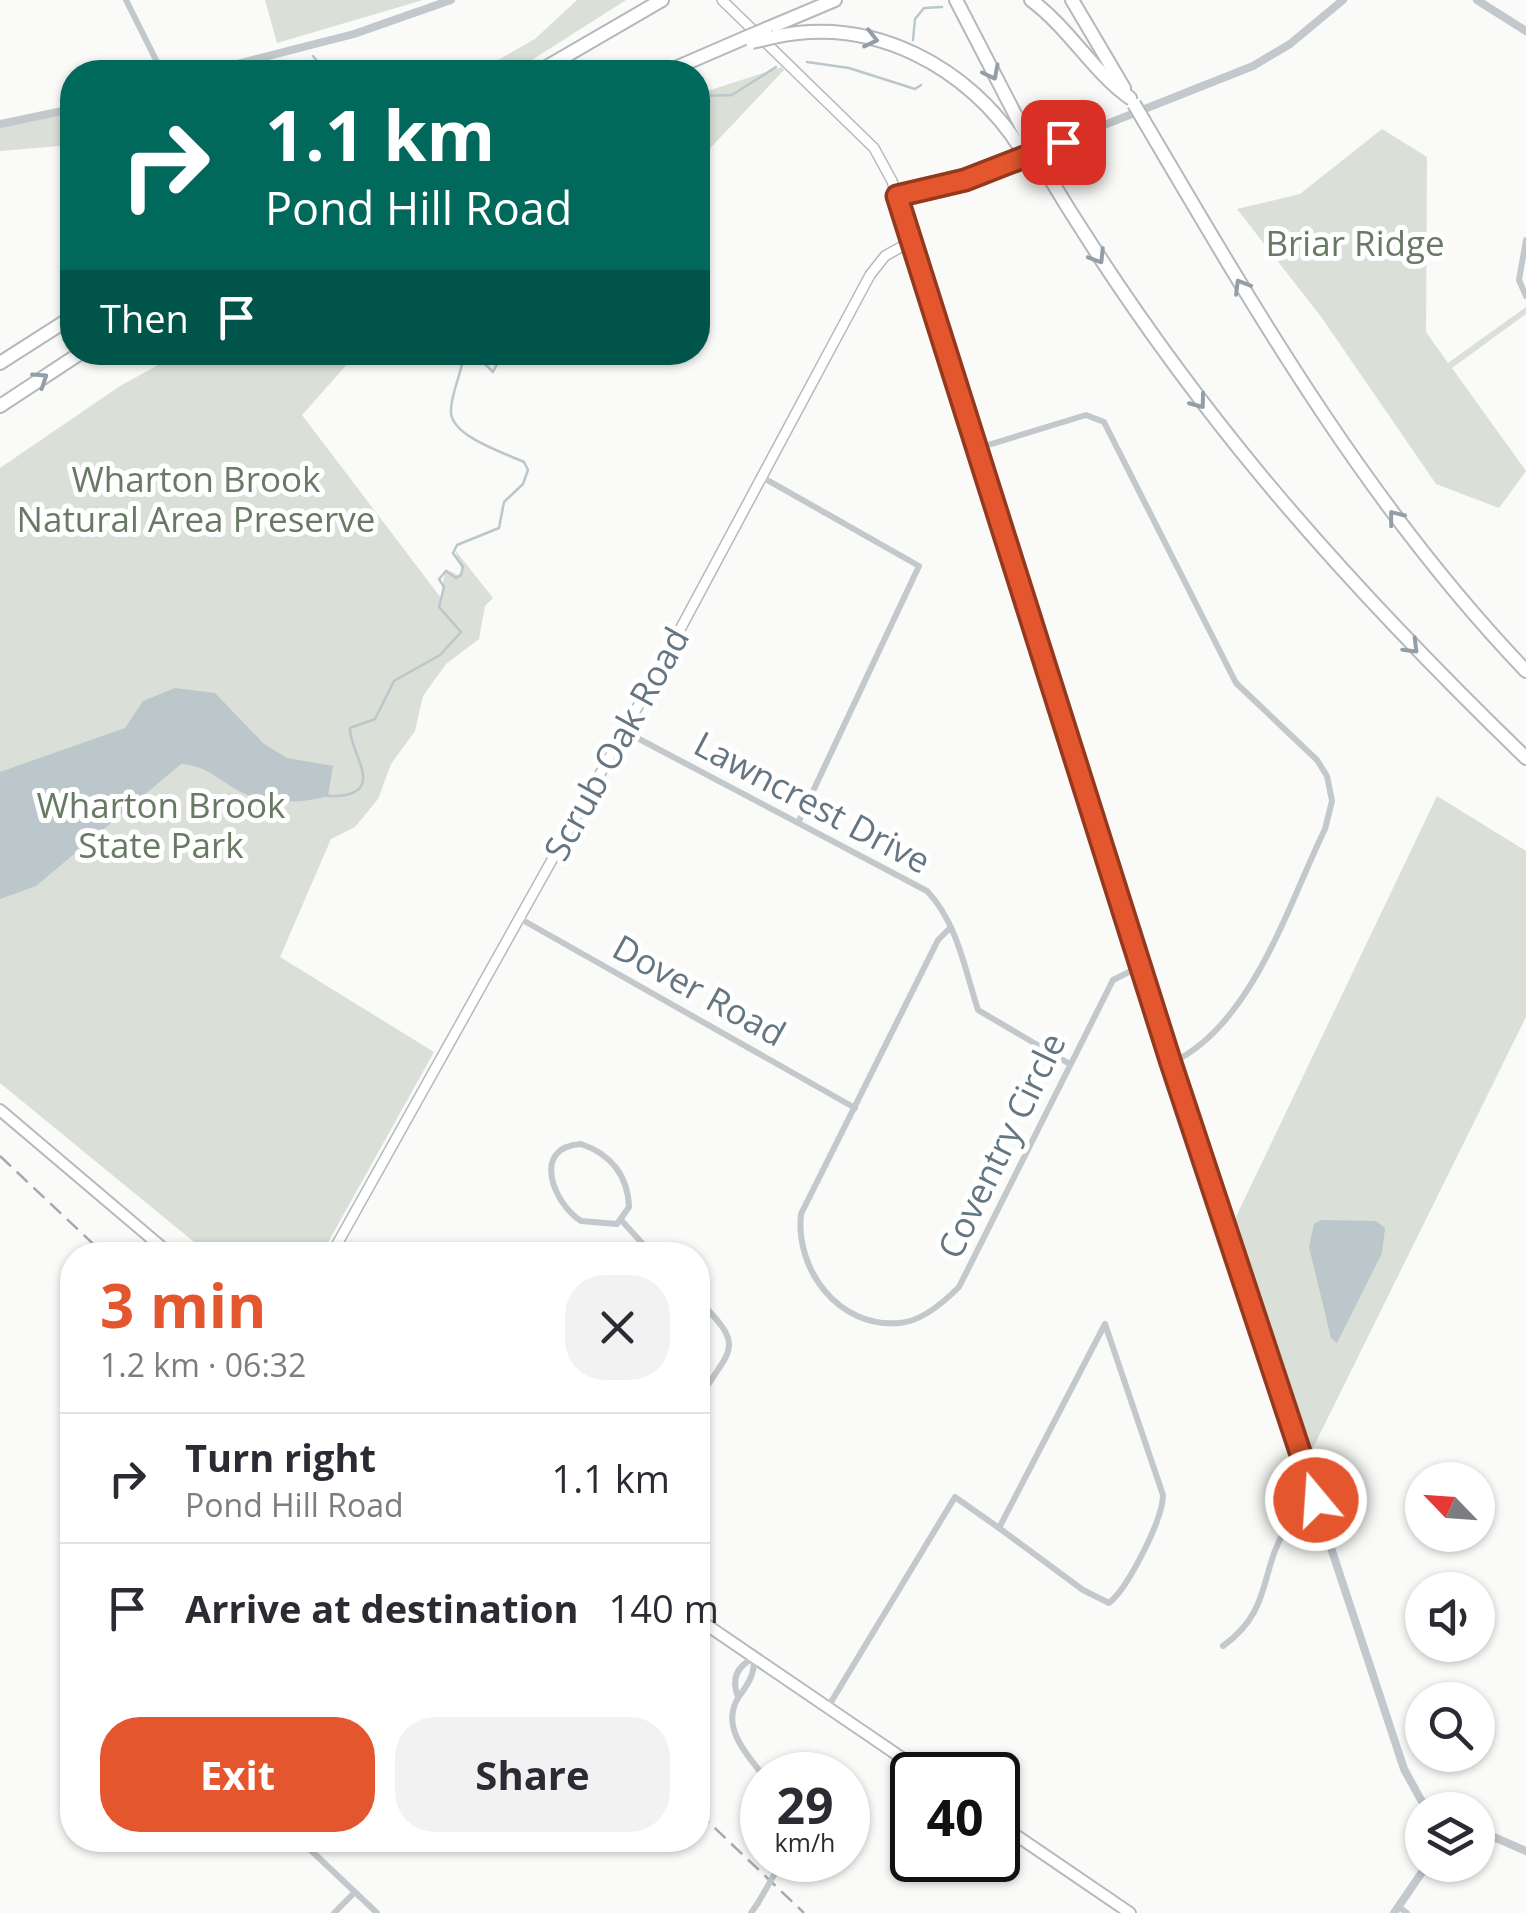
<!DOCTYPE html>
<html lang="en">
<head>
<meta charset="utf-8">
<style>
	:root { --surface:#fff; --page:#f2f2f3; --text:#2b2b33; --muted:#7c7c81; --line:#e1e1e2; --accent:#e4572e }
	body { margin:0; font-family:"Open Sans",sans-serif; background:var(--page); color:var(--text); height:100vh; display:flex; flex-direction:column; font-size:38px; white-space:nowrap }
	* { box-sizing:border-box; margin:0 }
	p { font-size:32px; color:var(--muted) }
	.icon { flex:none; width:55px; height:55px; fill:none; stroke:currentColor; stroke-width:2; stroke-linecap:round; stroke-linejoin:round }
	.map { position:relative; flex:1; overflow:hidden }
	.sheet { position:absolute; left:60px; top:1242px; width:650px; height:610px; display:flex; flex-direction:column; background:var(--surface); border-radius:40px; box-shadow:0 2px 8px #0004 }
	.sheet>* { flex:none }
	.banner { position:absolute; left:60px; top:60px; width:650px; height:305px; border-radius:40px; box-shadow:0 2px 8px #0004; background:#00695c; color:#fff; overflow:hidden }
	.needle { width:65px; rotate:295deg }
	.controls { position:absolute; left:1405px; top:1462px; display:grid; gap:20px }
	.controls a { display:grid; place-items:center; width:90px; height:90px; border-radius:50%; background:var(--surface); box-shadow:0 2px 8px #0004; font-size:50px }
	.speed { position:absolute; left:740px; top:1752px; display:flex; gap:20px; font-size:50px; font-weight:700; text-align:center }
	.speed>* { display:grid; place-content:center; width:130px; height:130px; border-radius:50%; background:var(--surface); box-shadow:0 2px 8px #0004; line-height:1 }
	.speed small { font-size:25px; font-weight:400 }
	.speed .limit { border:5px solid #111; border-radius:15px; background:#fff; color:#111 }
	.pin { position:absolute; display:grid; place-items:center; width:85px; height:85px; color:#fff; margin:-42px; border-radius:20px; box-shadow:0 5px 15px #0006 }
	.me { position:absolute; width:110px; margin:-55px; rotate:342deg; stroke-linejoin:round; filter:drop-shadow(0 0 8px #0008) }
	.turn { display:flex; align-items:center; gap:35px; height:210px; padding:0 40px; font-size:45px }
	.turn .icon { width:130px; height:130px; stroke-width:2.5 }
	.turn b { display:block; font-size:70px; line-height:85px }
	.then { display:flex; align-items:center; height:95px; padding:0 40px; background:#0003; gap:20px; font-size:38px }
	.round { display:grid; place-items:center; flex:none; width:105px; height:105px; border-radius:40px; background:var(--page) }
	.headline { display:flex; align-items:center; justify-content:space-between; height:170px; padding:0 40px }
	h1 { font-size:60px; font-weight:700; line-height:75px; color:var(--accent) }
	.primary-button { display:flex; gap:20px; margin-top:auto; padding:20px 40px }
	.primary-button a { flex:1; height:115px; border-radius:40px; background:var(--accent); color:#fff; font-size:40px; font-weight:700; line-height:115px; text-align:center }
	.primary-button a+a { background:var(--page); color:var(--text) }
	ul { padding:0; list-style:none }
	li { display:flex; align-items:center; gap:30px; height:130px; padding:0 40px; border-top:2px solid var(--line) }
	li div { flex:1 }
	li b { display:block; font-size:38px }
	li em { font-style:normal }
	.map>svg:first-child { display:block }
	.green { fill:#dadfd7 }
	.water { fill:#bbc7cb }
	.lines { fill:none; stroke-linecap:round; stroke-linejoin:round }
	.stream { stroke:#bbc7cb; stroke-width:2.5 }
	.secondary-casing { stroke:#b3babf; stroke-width:12 }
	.primary-casing { stroke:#b5babe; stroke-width:14 }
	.motorway-casing { stroke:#b4b9bd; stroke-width:16 }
	.minor { stroke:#c3c8cc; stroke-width:6 }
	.tertiary { stroke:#c3c8cc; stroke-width:8 }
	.secondary { stroke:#fff; stroke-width:9 }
	.primary { stroke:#fff; stroke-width:10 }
	.motorway { stroke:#fff; stroke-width:12 }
	.rail { stroke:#a2aab0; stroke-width:2.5; stroke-dasharray:15 8; stroke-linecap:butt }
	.motorway-bridge-casing { stroke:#b4b9bd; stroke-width:16; stroke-linecap:butt }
	.minor-bridge { stroke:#c3c8cc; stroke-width:6 }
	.motorway-bridge { stroke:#fff; stroke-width:12 }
	.oneway { stroke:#939fa8 }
	.route-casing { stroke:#94391e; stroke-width:25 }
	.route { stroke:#e4572e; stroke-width:18 }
	.labels { text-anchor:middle; stroke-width:10; stroke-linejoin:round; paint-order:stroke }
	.park-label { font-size:35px; fill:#687a64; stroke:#fff }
	.street-label { font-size:35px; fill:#657683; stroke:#fff }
</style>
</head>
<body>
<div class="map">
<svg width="1526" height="1913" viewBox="0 0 1526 1913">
	<rect width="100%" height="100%" fill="#fafaf8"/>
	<!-- green -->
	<g class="green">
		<polygon points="265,0 423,0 277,43"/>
		<polygon points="577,0 626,0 513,72 477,72 535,39"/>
		<polygon points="782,67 784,70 698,161 698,94"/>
		<polygon points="72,113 72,145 0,151 0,127"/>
		<polygon points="1382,129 1427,157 1426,332 1448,363 1526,307 1526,314 1452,368 1526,471 1499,508 1436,484 1322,318 1237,209 1300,194"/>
		<polygon points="180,353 357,353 302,415 441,598 445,569 458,575 462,571 455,550 493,598 485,606 479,639 446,664 423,696 415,731 391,764 378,799 355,827 331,839 280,957 434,1052 321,1255 210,1255 0,1083 0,468 120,386"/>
		<polygon points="1437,796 1526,851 1526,1017 1310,1454 1234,1221"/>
	</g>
	<!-- water -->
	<g class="water">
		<path d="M 175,688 L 215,693 L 264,744 L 287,758 L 333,766 L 328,796 C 302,804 264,804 239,791 C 219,780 205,765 181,764 L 36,886 L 0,899 L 0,772 L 125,728 L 143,701 Z"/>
		<polygon points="1321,1220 1376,1221 1385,1228 1382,1253 1337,1343 1331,1338 1309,1247 1314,1224"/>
	</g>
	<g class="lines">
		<!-- stream -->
		<g class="stream">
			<polyline points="913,40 915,19 924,8 942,7"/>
			<polyline points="313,56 326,72"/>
			<polyline points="807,62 849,68 915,89 921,85"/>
			<polyline points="698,107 699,96 732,95 776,67"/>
			<path d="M 327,796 C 393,798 348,752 350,728 L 375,719 L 394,681 L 440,655 L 461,632 L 439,607 L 444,587 L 439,579 L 446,571 L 456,578 L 461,575 L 463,567 L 453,553 L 457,545 L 499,528 L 504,502 L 523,484 L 528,470 L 524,462 C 505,453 453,437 451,413 C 450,395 461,376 463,358 L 477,356 L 493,372 L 503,352"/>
		</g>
		<defs>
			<polyline id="secondary" points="331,1255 661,665 870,275 885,256 910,242 892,181 874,148 722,0"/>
			<g id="primary">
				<polyline points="0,1110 171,1255"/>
				<polyline points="698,1619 927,1775"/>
				<polyline points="998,1823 1130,1913"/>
			</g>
			<g id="motorway">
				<polyline points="956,0 1031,145"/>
				<path d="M 1031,0 C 1070,29 1094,73 1130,98"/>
				<polyline points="1072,0 1124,88"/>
				<polyline points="766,29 835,0"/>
				<path d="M 774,37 C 873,15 969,67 1021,149"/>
				<polyline points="538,72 662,0"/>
				<polyline points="666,72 747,37"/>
				<path d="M 1144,121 C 1258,315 1369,507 1526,671"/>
				<path d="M 1040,162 C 1180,397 1331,569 1526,758"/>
				<polyline points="0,363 72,317"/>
				<polyline points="0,406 82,352"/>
			</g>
		</defs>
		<!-- secondary casing -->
		<use href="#secondary" class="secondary-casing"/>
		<!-- primary casing -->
		<use href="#primary" class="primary-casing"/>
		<!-- motorway casing -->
		<use href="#motorway" class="motorway-casing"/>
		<!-- minor -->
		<g class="minor">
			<polyline points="126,0 162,72"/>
			<polyline points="1526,240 1519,280 1526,296"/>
			<path d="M 975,449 L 1086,415 L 1104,422 L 1236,683 L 1317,760 L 1327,776 L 1332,801 L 1325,829 C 1288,905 1252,1026 1171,1063"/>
			<polyline points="762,477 919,566 798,823"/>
			<path d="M 624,731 L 927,891 C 957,922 965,970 978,1010 L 1068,1063"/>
			<polyline points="519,918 855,1108"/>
			<path d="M 951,927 L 938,940 L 801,1214 C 795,1268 837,1328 899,1323 C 921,1322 944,1302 959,1287 L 1113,980 L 1141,966"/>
			<path d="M 581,1144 C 611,1154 628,1176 629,1207 L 617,1224 L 581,1221 C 553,1203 531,1147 581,1144 Z"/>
			<polyline points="622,1221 653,1255"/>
			<path d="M 698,1300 C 747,1348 731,1347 698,1400"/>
			<path d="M 1105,1324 L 1163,1495 C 1163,1519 1128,1588 1109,1603 L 1083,1590 L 999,1528 Z"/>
			<path d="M 1223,1646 C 1273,1610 1259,1572 1286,1528 C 1294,1516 1305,1508 1316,1500"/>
			<path d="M 754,1657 C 755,1673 749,1683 740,1695 C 719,1724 745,1753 763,1775"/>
			<path d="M 738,1697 C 731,1679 737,1666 754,1658"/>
			<polyline points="828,1707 955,1497 999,1528"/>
			<polyline points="300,1840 377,1913"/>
			<polyline points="1398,1906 1407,1913"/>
			<polyline points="334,1913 355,1892"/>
			<polyline points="751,1913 758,1903"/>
		</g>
		<!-- tertiary -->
		<g class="tertiary">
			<polyline points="1477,0 1526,31"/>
			<polyline points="206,72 354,34 451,0"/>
			<polyline points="0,124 72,109"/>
			<polyline points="897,195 978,175 1253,66 1290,44 1343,0"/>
			<polyline points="910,242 1171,1063 1404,1769 1421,1800 1433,1810"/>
			<polyline points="1478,1830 1526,1851"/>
			<polyline points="1394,1913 1427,1865"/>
		</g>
		<!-- secondary -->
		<use href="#secondary" class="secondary"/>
		<!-- primary -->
		<use href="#primary" class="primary"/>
		<!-- motorway -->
		<use href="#motorway" class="motorway"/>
		<!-- rail -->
		<g class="rail">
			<polyline points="0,1156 105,1255"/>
			<polyline points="698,1812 804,1913"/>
		</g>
		<defs>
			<g id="motorway-bridge">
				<polyline points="747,37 766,29"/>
				<polyline points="752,42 774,37"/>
				<polyline points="1134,104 1144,121"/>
				<polyline points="1031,145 1040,162"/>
				<polyline points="1021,149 1032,166"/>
			</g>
		</defs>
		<!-- motorway-bridge casing -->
		<use href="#motorway-bridge" class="motorway-bridge-casing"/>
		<!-- minor-bridge -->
		<polyline class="minor-bridge" points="758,1903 781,1863"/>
		<!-- motorway-bridge -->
		<use href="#motorway-bridge" class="motorway-bridge"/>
	</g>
	<!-- one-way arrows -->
	<defs><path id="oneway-chevron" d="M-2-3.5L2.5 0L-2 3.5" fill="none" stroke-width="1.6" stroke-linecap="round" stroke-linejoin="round" transform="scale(2.5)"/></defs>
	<g class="oneway">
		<use href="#oneway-chevron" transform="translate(871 39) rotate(13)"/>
		<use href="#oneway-chevron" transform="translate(992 73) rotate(63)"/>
		<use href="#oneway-chevron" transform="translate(1098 257) rotate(58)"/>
		<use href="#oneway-chevron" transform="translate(1241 286) rotate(-121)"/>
		<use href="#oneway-chevron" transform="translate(41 379) rotate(-33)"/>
		<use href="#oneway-chevron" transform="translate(1199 402) rotate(53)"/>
		<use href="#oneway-chevron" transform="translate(1395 517) rotate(-128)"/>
		<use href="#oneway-chevron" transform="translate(1412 647) rotate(45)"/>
	</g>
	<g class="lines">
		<defs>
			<polyline id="route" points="1063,142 965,180 897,196 1171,1063 1316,1500"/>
		</defs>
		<!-- route casing -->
		<use href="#route" class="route-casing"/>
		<!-- route -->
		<use href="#route" class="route"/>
	</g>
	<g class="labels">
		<!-- park labels -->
		<g class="park-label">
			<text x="1355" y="256">Briar Ridge</text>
			<text x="196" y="492">Wharton Brook<tspan x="196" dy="40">Natural Area Preserve</tspan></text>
			<text x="161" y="818">Wharton Brook<tspan x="161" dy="40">State Park</tspan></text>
		</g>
		<!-- street labels -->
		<g class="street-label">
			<text transform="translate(617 744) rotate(-61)" y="12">Scrub Oak Road</text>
			<text transform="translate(812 803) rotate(28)" y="12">Lawncrest Drive</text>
			<text transform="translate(699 991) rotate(29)" y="12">Dover Road</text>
			<text transform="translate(1002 1146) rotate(-64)" y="12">Coventry Circle</text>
		</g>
	</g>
</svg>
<div class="controls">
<a><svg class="needle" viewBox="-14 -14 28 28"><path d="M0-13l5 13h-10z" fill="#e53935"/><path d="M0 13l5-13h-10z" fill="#7c7c81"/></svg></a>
<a><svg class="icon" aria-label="sound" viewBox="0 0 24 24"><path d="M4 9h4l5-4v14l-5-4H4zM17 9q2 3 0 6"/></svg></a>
<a><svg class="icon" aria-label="search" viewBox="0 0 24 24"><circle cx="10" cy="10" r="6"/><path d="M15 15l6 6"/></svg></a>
<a><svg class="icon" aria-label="layers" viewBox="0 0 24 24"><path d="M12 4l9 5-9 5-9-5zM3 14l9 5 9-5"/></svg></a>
</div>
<div class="speed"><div>29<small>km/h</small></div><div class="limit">40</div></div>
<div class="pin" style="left:1063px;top:142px;background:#d93025"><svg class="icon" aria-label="arrive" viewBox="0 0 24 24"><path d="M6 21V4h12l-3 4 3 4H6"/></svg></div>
<svg class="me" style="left:1316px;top:1500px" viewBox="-20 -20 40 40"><circle r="17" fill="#e4572e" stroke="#fff" stroke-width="3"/><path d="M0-11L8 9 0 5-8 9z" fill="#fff"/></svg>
<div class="banner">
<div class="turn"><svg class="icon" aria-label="right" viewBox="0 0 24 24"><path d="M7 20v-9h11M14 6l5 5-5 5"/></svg><div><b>1.1 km</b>Pond Hill Road</div></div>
<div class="then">Then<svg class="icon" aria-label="arrive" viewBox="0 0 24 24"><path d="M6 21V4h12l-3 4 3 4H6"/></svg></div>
</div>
<section class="sheet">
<div class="headline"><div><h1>3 min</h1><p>1.2 km · 06:32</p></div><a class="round"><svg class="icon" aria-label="close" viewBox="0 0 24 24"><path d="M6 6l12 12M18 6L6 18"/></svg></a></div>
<ul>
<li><svg class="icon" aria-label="right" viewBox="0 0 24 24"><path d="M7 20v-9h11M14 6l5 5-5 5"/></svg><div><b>Turn right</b><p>Pond Hill Road</p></div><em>1.1 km</em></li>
<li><svg class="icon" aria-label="arrive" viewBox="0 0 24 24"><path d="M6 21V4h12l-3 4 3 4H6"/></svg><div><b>Arrive at destination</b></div><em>140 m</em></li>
</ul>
<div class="primary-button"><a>Exit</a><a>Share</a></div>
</section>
</div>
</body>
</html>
